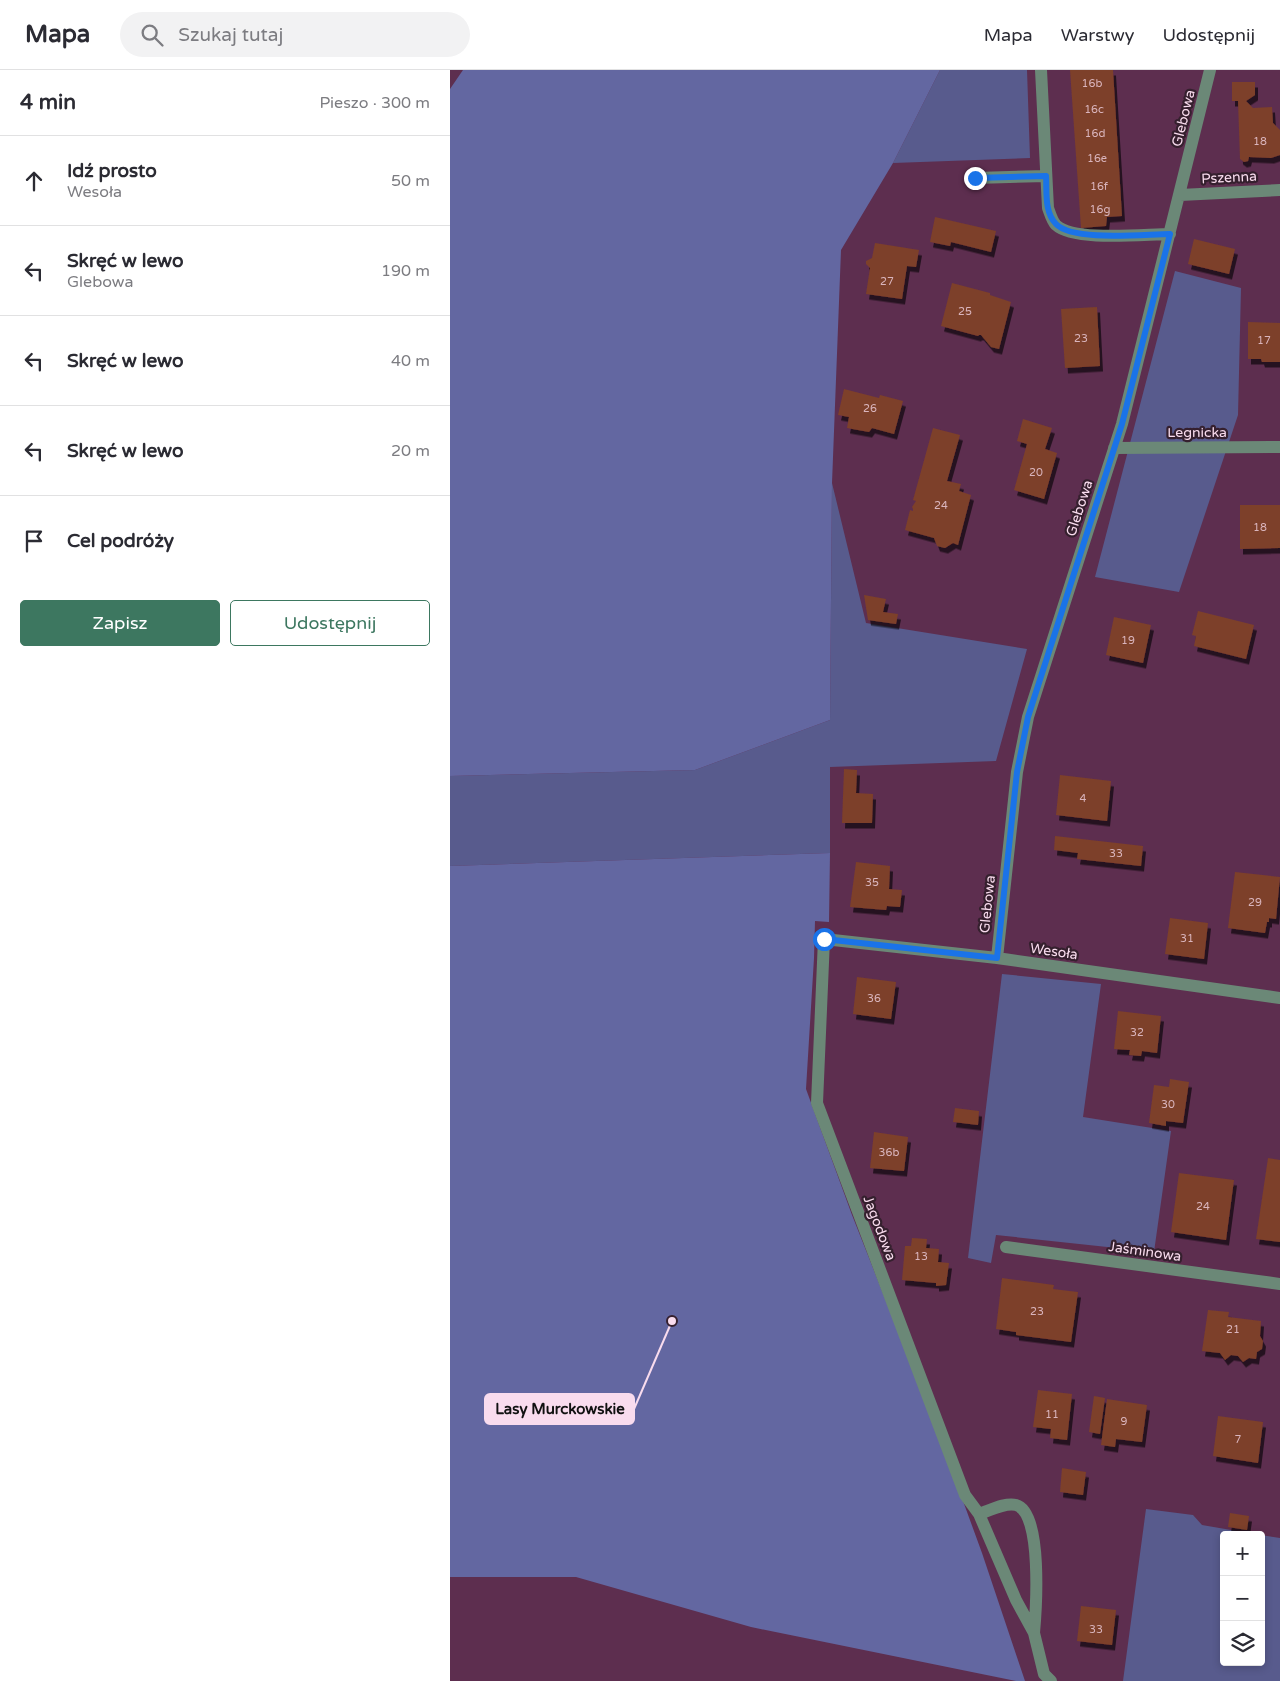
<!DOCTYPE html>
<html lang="pl">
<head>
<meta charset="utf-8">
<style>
  :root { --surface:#fff; --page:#f2f2f3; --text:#2b2b33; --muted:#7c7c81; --line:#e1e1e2; --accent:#3d7760 }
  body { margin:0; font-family:"Varela Round",sans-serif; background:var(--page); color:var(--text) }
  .controls { position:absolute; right:15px; bottom:15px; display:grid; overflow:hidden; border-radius:5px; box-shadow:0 2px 8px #0003 }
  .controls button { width:45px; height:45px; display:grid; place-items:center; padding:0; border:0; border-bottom:1px solid var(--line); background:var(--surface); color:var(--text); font:25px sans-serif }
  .stop { position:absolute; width:15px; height:15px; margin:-11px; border:4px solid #1a73e8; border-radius:50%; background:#fff }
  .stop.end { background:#1a73e8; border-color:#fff; box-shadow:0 1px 5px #0008 }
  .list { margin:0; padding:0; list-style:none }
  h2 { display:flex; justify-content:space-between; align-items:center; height:65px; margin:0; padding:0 20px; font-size:21px }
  h2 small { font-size:16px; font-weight:400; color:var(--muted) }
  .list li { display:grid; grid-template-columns:32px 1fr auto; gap:15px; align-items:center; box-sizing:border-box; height:90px; padding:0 20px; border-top:1px solid var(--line) }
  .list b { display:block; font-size:19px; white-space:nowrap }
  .list p { margin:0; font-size:16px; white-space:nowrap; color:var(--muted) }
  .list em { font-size:16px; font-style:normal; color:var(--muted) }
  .actions { display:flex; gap:10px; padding:15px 20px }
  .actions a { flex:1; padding:11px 0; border:1px solid var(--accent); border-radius:5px; text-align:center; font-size:18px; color:var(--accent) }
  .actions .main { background:var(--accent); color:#fff }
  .icon { flex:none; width:28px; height:28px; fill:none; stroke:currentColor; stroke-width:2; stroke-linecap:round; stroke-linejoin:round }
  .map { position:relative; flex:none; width:830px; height:1611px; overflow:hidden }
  header { display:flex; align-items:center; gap:30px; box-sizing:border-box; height:70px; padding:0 25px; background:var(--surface); border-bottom:1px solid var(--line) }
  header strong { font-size:24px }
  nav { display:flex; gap:28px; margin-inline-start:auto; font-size:18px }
  .search { width:350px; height:45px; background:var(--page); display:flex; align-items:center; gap:12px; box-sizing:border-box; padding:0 18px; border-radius:28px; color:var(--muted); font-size:19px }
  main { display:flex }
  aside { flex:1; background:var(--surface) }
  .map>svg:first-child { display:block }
</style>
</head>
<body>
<header>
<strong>Mapa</strong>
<div class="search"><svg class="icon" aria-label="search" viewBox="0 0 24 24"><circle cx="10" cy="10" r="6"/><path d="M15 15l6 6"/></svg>Szukaj tutaj</div>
<nav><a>Mapa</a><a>Warstwy</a><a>Udostępnij</a></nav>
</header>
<main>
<aside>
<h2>4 min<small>Pieszo · 300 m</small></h2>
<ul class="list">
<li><svg class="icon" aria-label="ahead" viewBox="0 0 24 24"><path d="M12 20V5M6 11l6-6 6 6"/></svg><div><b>Idź prosto</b><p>Wesoła</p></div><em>50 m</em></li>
<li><svg class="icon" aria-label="left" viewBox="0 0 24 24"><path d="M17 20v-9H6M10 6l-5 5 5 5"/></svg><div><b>Skręć w lewo</b><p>Glebowa</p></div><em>190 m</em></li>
<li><svg class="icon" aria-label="left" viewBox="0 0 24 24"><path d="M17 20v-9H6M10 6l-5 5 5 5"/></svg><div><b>Skręć w lewo</b></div><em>40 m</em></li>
<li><svg class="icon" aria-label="left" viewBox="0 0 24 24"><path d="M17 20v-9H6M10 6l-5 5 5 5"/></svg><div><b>Skręć w lewo</b></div><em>20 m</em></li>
<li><svg class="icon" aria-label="arrive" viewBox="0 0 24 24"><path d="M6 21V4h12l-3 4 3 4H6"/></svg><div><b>Cel podróży</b></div></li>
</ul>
<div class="actions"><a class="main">Zapisz</a><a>Udostępnij</a></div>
</aside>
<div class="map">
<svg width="830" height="1611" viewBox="0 0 830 1611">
  <defs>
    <filter id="shadow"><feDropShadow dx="3" dy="5.5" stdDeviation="0" flood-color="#0009"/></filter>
  </defs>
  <rect width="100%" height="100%" fill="#5d2e4f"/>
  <!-- green -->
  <path fill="#585b8d" d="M490,0H577L580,88L443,93Z
    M725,201L791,218L788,345L729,522L645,507Z
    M382,413L416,553L577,579L546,691L380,697V783L0,796V706L245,700L380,650Z
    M552,904L651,914L633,1047L721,1061L704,1182L546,1165L541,1193L518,1188Z
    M696,1439L743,1445L752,1455L810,1465H774V1592H811V1465L830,1468V1611H673Z"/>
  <!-- forest -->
  <path fill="#6367a1" d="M13,0H490L443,93L391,180L382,413L380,650L245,700L0,706V19Z
    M380,783L379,852L365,851L364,888L356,1019L402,1145L486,1357L532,1483L575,1611H566L301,1557L126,1507H0V796Z"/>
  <!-- building -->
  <path fill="#7d3f2a" filter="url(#shadow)" d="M620,0H663L672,146L657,147L656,156L631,158Z
    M782,12H805V25L796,31L803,38L822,37L823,53L830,60V85L821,88L799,87L798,91L794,92L790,89L788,31H782Z
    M485,147L546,161L541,182L501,172L500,176L480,172Z
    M744,169L785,179L779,204L738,194Z
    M425,173L469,180L466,197L457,196L452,229L416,224L420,198L416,194V191L422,188Z
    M502,213L540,223V225L561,232L549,279L541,277L531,265H529L528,266L491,256Z
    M647,237L650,296L615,298L611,239Z
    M798,252L830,253V292H812L811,289H798Z
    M394,319L429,328L430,325L453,331L444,364L422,358L419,362L397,358L399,347L388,345Z
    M573,349L602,358L595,379L607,383L594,429L564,420L577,374L567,371Z
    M483,358L510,365L497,411L511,414L509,421L521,425L508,475L503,473L495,478L487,476L484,468L455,460L460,440L463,441V439L462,437L466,431L463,430Z
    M790,435H830V478L790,479Z
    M414,525L436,529L433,542L448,544L446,554L418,550Z
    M748,541L804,555L796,589L744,576L746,566L742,565Z
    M664,547L701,555L693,593L656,585Z
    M394,699L407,700L406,723L423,724L422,753H392Z
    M610,705L661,711L657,751L606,745Z
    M605,766L693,776L691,796L627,789L628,783L604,780Z
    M406,792L440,796L439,819L452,820L450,837L437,836L436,840L400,837Z
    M785,802L830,807L826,849L819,848V852H817L815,863L778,858Z
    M720,848L758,853L754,889L715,884Z
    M407,907L446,912L441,949L403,944Z
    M668,941L711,946L707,983L692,981L691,986L679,985L680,980L664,979Z
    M720,1009L739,1012L733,1053L716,1051V1056L699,1053L704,1015L719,1017Z
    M505,1038L529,1041L528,1055L503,1052Z
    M424,1062L458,1067L454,1101L420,1098Z
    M818,1088L830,1090V1172L806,1169Z
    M729,1103L784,1110L776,1170L721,1162Z
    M462,1168L477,1169L476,1178L489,1179L488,1192L499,1193L496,1215L486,1216V1213L452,1210L455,1176H461Z
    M552,1208L604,1215L603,1219L628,1222L621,1272L566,1265V1262L546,1259Z
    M758,1240L779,1242L778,1247L811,1251L810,1266L813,1271L812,1279L807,1282L806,1289L799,1288L793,1292L788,1286L781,1285L775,1290L770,1283L752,1281Z
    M588,1320L622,1324L617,1370L600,1368L601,1359L583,1357Z
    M644,1326L655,1328L650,1364L639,1362Z
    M657,1329L697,1335L692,1372L666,1369L665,1377L651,1375Z
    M768,1346L813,1352L808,1393L763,1386Z
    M612,1398L636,1402L633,1425L610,1422Z
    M780,1443L799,1446L797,1460L778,1457Z
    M631,1536L666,1540L662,1575L627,1571Z"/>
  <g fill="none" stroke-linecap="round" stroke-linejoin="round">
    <!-- minor -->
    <path stroke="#6b8877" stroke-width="12" d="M591,0L598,138C600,143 602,151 606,155C624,172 695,164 720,164
      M525,108L596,106
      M730,125L830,120
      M664,378L830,377
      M547,888L567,702L578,647L672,354L760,0
      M556,1177L830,1214
      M529,1444C539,1441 555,1432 566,1435C593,1442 586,1541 584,1563
      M601,1611L594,1604L584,1563L566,1530L529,1444L515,1425L367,1033L374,869L547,888L830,928"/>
  </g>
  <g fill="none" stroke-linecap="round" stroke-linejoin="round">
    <!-- route -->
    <path stroke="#1a73e8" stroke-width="6" d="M374,869L547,888L567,702L578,647L672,354L720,164C695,164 623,172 606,154C594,142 597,121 596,106L525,108"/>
  </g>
  <g text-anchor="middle" stroke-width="4.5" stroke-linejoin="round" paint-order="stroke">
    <!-- number labels -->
    <g font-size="11" fill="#dab5bd">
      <text x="642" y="17">16b</text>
      <text x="644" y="43">16c</text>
      <text x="645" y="67">16d</text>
      <text x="810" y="75">18</text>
      <text x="647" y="92">16e</text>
      <text x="649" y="120">16f</text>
      <text x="650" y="143">16g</text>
      <text x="437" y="215">27</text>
      <text x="515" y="245">25</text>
      <text x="631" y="272">23</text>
      <text x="814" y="274">17</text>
      <text x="420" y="342">26</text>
      <text x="586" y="406">20</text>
      <text x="491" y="439">24</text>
      <text x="810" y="461">18</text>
      <text x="678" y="574">19</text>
      <text x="633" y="732">4</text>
      <text x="666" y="787">33</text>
      <text x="422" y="816">35</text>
      <text x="805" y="836">29</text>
      <text x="737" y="872">31</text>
      <text x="424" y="932">36</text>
      <text x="687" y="966">32</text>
      <text x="718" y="1038">30</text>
      <text x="439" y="1086">36b</text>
      <text x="753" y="1140">24</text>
      <text x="471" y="1190">13</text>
      <text x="587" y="1245">23</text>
      <text x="783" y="1263">21</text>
      <text x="602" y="1348">11</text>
      <text x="674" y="1355">9</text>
      <text x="788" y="1373">7</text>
      <text x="646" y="1563">33</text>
    </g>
    <!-- street labels -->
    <g font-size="14" fill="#f9dcee" stroke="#35202e">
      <text transform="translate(733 48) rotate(-76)" y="5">Glebowa</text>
      <text transform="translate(779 107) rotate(-3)" y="5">Pszenna</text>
      <text x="747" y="367">Legnicka</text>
      <text transform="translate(629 438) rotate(-72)" y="5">Glebowa</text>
      <text transform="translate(537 834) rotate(-84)" y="5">Glebowa</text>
      <text transform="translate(604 881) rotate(8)" y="5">Wesoła</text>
      <text transform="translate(430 1158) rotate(69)" y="5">Jagodowa</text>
      <text transform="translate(695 1181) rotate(8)" y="5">Jaśminowa</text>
    </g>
  </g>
  <!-- callouts -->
  <path fill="none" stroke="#f9dcee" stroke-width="2" d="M222 1251L184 1339"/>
  <circle fill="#f9dcee" stroke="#35202e" stroke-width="2" cx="222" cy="1251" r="5"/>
  <rect fill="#f9dcee" stroke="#f9dcee" stroke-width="2" x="35" y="1324" width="149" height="30" rx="5"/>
  <g font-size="15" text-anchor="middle" font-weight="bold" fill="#111">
    <text x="110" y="1344">Lasy Murckowskie</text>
  </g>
</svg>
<div class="controls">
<button>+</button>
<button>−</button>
<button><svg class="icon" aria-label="layers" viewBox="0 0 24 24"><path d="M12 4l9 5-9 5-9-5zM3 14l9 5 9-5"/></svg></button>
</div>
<div class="stop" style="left:374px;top:869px"></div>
<div class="stop end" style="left:525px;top:108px"></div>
</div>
</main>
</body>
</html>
